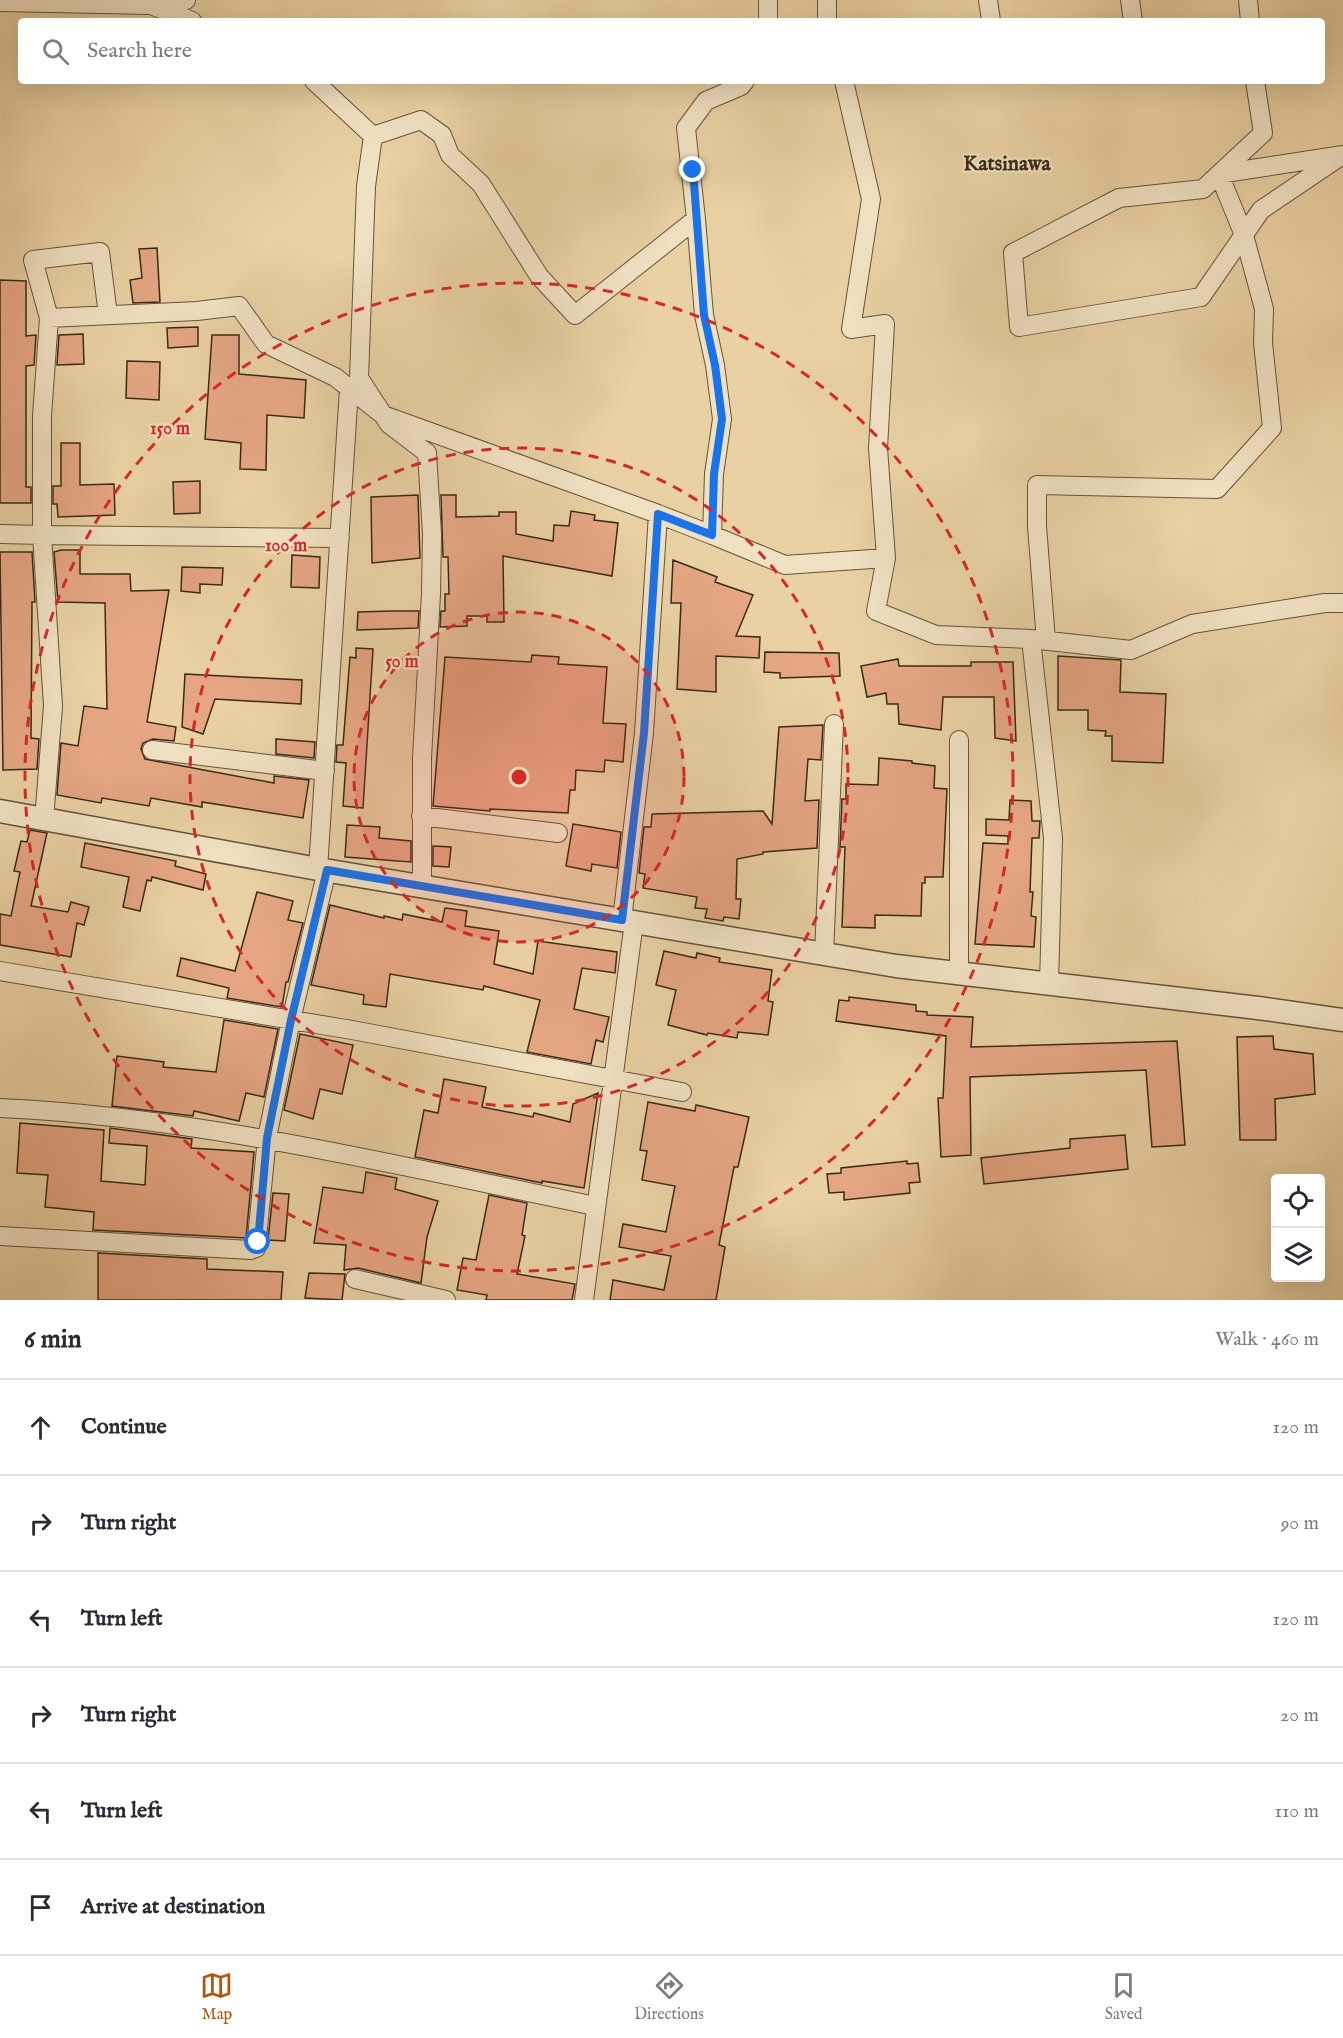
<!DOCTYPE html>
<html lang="en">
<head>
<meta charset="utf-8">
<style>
  :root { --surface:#fff; --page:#f2f2f3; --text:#2b2b33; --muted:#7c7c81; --line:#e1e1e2; --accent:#b45309 }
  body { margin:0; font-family:"IM FELL English",serif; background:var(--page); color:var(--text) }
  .controls { position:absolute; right:18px; bottom:18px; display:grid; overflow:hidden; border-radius:6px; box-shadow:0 6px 24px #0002 }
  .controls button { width:54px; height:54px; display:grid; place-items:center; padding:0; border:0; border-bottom:2px solid var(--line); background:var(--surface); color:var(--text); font:30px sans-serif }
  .stop { position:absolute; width:18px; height:18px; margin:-14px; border:4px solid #1a73e8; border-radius:50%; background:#fff }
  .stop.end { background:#1a73e8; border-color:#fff; box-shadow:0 2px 6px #0008 }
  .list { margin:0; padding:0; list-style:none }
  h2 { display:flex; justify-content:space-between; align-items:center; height:78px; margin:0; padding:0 24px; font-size:26px }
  h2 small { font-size:20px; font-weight:400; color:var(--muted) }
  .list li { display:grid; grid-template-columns:39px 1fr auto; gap:18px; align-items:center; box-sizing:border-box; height:96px; padding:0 24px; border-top:2px solid var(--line) }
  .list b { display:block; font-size:22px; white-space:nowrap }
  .list em { font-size:20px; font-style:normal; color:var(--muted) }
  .icon { flex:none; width:33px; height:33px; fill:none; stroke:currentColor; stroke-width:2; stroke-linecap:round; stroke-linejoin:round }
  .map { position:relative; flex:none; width:1343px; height:1300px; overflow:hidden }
  .search { position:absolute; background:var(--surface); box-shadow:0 6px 24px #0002; left:18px; right:18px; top:18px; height:66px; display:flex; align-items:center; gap:15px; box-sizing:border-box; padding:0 21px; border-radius:6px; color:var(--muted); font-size:22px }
  .sheet { height:654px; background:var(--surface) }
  nav { display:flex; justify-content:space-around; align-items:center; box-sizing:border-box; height:84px; border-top:2px solid var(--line); background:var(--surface); font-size:16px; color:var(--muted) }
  nav a { display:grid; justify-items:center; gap:3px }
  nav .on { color:var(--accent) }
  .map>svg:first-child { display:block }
</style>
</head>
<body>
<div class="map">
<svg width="1343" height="1300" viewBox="0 0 1343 1300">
  <rect width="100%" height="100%" fill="#e9d1a3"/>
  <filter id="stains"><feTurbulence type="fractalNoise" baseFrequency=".00333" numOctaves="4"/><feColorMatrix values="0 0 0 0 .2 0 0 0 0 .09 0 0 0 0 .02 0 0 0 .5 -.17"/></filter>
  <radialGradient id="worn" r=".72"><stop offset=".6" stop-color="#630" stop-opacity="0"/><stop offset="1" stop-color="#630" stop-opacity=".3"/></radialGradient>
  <!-- building -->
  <path fill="#e6a683" stroke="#382a1a" stroke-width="1.5" d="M157,248L160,302L133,303L130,280L142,278L139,249Z
    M0,280L26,281V336L36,335L34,365L26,366V487H31V503H0Z
    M198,327V346L168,348L167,328Z
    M83,334L84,364L57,365L59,335Z
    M212,335H239V374L306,380L304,418L267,415L266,470L240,469L241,443L205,439Z
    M127,361L160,362L159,400L126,398Z
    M61,443H80V485L114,484L115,515L58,517L57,504H53V486H61Z
    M200,481V513L174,514L173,482Z
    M418,495L420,558L372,563L371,497Z
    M441,495H456V517L499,516V512H516V534L553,541L554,525L569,526L571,511L595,515L594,520L618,523L612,576L503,556L504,622H487V616H467V626L440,627L441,611H445V594H449L448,557H443Z
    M61,550H80V574H130L131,591L169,590L147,722L176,727L174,741L153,739L143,743L141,749L145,759L274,783V776L309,780L303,818L202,802V807L151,798L149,806L102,798L101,803L57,795L61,743L78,746L84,706L107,709L105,603L58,602L54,552Z
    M0,552H32L35,602H32L31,738L39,739L37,769L3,770Z
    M292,555L320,557L319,588L291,587Z
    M673,560L717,577L715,582L753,595L736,636L760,637L759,658L716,656V692L677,689L681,603H671Z
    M182,567L223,568L222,585L200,584V593L181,591Z
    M392,611H419L418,628L357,630L358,612Z
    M356,648L373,649L363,808L343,806L346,763L336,762L337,745H343L350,657L356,658Z
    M765,652L839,653L840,676L780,678V673L764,672Z
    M532,655L559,657L558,664L607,667L603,723L626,724L623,762L605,760L604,772L576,770L575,790H570L568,813L490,809V811L433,806L445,657L531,662Z
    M1058,656L1121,660L1120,692L1166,694L1163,763L1112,761V736H1105L1106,731L1088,730V710H1058Z
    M898,659L899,666H971V662H1013L1016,741L995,738L994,697H943L941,730L899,724L898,704H887L886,693L867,697L861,666Z
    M185,674L302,680L301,704L215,699L203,734L182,727Z
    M823,725L821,760L808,759L805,801L819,800L817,848L763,852V854L737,859L736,899H741L739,919L724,917L723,921L705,918L707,909L695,908L697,897L643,888L645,874L639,873L644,827H651L652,814L763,811L772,824L779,727Z
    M276,739L315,742L314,758L276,754Z
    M879,758L912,761V763L935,766L934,788L947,789L943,877H925V883H922L921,916L875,915V928L842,927L845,847H840L842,799H846V784L878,785Z
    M1010,800L1031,801L1032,821H1040L1039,838H1032L1030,892H1033L1031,916L1036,917L1034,947L975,944L983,843L1008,844V836L986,835V819L1009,820Z
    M573,824L621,832L617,868L592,864L591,871L566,866Z
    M347,825L380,827L379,838L411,841V862L345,857Z
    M30,830L47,833L31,906L68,912L71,902L89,907L84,925L77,923L71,957L0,945V914L11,916L20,872L14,871L21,841L27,842Z
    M85,843L176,861L175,866L206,874L203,890L152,877L151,881L147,880L140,911L123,907L129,877L81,867Z
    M433,846L451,847L449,867L433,866Z
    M257,892L293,901L288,920L303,923L288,982H286L282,1007L227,998L229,988L177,976L181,958L235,971Z
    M330,905L384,918V916L402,920L403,914L442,922L445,908L467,911L465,926L499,931L494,964L533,974L538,941L617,952L615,973L582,968L574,1009L609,1017L603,1042L596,1040L591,1064L527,1052L540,1000L484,986L483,990L390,974L386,1007L363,1004L364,995L311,985Z
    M664,951L696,958L697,953L720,958L719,962L772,970L768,1001L773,1002L768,1035L738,1032L737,1038L708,1033L707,1035L668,1025L676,990L656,985Z
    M849,997L916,1005V1011L927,1012V1015L973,1017L971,1047L1177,1041L1185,1145L1152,1147L1146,1070L970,1077L971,1155L941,1157L938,1098H943L946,1036L836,1021L839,1000L849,1001Z
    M224,1020L278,1029L264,1097L246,1093L239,1121L194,1111L193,1116L112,1106L117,1056L164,1062L163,1067L216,1072Z
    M300,1034L353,1045L342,1094L320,1089L313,1119L284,1110Z
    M1273,1036L1274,1049L1313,1054L1315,1094L1275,1099L1276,1140H1240L1237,1037Z
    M444,1079L486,1087L482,1107L533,1117L534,1113L570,1122L573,1104L598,1093L584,1188L542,1181V1183L415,1157L424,1110L438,1113Z
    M648,1102L695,1111L696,1105L749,1117L738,1167H734L719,1245L725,1247L716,1300H610L613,1280L664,1290L671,1256L619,1247L623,1224L666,1232L675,1186L642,1180L647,1151L640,1150Z
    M20,1123L104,1130L101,1181L145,1185L147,1146L109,1143L110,1128L192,1139L191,1148L254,1152L246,1238L93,1230L94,1212L45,1207L48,1175L17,1173Z
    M1125,1135L1128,1169L984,1184L981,1158L1070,1148V1139Z
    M907,1161V1164L918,1163L920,1182L909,1183L910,1193L844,1200V1192L829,1193L827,1174L841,1173V1168Z
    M366,1172L397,1178L395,1189L438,1201L427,1237L421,1283L358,1268L344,1270L346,1245L314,1243L323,1187L363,1193Z
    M273,1193L289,1194L285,1241L268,1240Z
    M489,1195L527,1203L522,1235L525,1236L517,1274L575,1284L572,1300H486L487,1295L457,1290L463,1258L476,1260Z
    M98,1253L207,1259V1269L283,1272L281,1300H98Z
    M309,1273L345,1274L342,1300L305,1298Z"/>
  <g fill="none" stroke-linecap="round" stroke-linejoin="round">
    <defs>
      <path id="minor" d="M186,0L151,5L192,21
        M988,0L991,21
        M1130,0L1133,21
        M1248,0L1250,21
        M0,2L151,5L150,0
        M768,21V0
        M827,21V0
        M314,81L373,136
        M1255,81L1263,133L1203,189L1119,198L1013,253L1019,327L1201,297L1261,210L1338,158
        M373,136L421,120L442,135L450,155L481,184L539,276L575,315L696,219L704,315L715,365L722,419L714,474L712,535L785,565L886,558L878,448L885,324L851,329L871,199L844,81
        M373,136L366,186L359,378L389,424L427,453L432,534L431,594L422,758V887
        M696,219L686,128L706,101L741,86L745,81
        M108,315L100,252L33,260L49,318L197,311L239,306L266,344L335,377L383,415L658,514
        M0,534L42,535V416L49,318
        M886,558L876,611L936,635L1031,639L1131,650L1192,624L1325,603H1343
        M1031,639L1053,838L1049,984
        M1046,641L1037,526V485L1217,489L1272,428L1263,343L1264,309L1244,235L1219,174L1343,155
        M959,740V974
        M152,750L325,771
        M421,816L558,833
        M44,820L53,706L42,535L340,538
        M318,869L349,389
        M622,920L644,733L658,514L712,535
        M824,954L834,724
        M0,971L352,1030L682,1092
        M0,1108C200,1117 400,1166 595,1206
        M0,1236L251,1250L256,1248L267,1138L291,1020L327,870
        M355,1279L446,1300
        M584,1300L634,922"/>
      <path id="tertiary" d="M0,811L318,869L896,966L1258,1008L1343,1020"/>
    </defs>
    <!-- minor casing -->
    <use href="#minor" stroke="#64543c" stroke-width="20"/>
    <!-- tertiary casing -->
    <use href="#tertiary" stroke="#64543c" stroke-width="25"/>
    <!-- minor -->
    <use href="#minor" stroke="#f1e1c3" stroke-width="18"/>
    <!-- tertiary -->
    <use href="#tertiary" stroke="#f1e1c3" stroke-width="22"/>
  </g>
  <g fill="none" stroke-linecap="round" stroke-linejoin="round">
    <!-- route -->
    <path stroke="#1a73e8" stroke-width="8" d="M258,1242L267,1138L291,1020L327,870L622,920L644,733L658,514L712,535L714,474L722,419L715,365L704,315L693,170"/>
  </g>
  <!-- distance rings -->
  <circle cx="519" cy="777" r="165" fill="#d62828" fill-opacity=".12"/>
  <g fill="none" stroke="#d62828" stroke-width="3" stroke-dasharray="10 8">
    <circle cx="519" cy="777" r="165"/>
    <circle cx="519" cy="777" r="329"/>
    <circle cx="519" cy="777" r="494"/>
  </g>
  <g text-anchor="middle" stroke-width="4.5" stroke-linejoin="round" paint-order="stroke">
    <!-- quarter labels -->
    <g font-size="21" font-weight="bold" fill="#382a1a" stroke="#f1e1c3">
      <text x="1007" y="170">Katsinawa</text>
    </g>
  </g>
  <circle cx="519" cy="777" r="9" fill="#d62828" stroke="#f1e1c3" stroke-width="3"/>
  <g font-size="18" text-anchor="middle" font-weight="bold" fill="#d62828" stroke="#f1e1c3" stroke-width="4.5" stroke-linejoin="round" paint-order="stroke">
    <text x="170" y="434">150 m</text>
    <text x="286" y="551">100 m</text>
    <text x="402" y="667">50 m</text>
  </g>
  <rect width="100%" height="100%" filter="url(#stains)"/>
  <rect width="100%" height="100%" fill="url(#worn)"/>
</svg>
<div class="controls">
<button><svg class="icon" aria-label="locate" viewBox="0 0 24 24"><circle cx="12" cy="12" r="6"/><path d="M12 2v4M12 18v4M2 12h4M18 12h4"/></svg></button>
<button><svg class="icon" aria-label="layers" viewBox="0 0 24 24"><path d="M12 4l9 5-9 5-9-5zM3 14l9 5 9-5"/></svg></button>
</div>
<div class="stop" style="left:258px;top:1242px"></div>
<div class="stop end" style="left:693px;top:170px"></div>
<div class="search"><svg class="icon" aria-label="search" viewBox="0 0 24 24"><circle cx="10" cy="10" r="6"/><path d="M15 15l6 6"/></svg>Search here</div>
</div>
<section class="sheet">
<h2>6 min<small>Walk · 460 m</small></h2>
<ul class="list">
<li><svg class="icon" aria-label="ahead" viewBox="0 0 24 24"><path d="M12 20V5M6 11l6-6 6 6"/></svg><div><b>Continue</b></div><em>120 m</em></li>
<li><svg class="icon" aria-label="right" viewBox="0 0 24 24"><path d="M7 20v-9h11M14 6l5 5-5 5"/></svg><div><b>Turn right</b></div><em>90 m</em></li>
<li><svg class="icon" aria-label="left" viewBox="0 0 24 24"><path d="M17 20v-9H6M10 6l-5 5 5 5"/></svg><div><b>Turn left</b></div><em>120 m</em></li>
<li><svg class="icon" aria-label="right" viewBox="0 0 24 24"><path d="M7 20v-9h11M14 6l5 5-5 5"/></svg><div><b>Turn right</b></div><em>20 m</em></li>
<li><svg class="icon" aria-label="left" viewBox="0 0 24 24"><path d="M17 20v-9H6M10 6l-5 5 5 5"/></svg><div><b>Turn left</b></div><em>110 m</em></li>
<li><svg class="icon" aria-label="arrive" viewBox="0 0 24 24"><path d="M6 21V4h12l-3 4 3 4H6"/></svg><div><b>Arrive at destination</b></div></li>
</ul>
</section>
<nav>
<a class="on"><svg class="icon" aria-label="map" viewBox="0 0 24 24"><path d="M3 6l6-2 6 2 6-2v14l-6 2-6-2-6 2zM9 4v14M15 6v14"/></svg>Map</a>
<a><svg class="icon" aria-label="directions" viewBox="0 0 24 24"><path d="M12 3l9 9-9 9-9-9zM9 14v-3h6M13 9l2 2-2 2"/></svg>Directions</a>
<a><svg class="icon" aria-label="saved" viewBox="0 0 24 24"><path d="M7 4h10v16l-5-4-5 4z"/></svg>Saved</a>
</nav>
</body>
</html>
